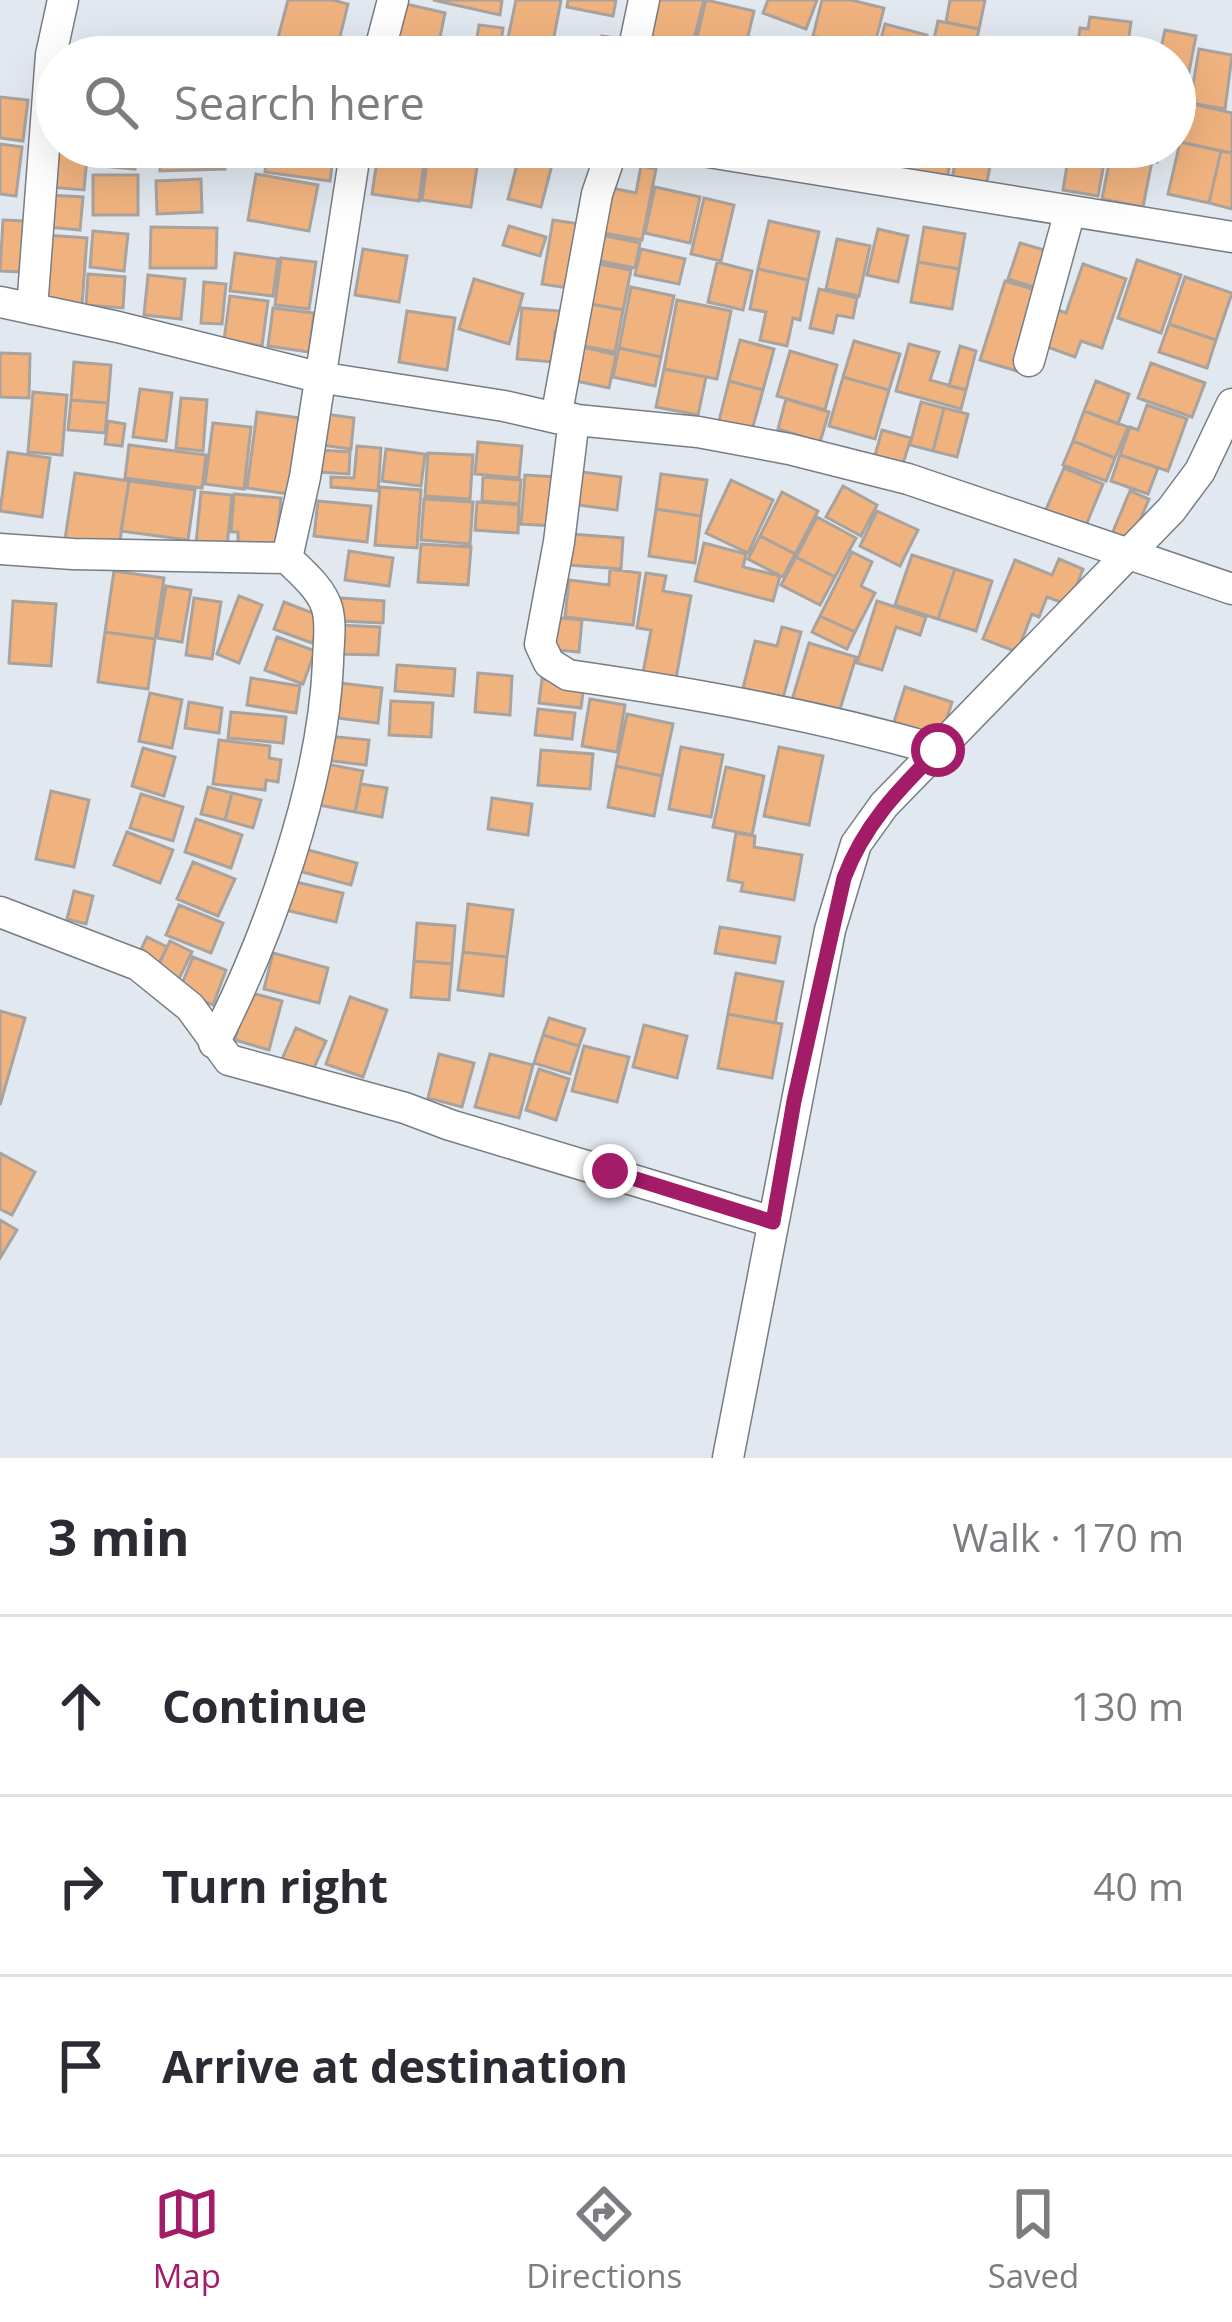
<!DOCTYPE html>
<html lang="en">
<head>
<meta charset="utf-8">
<style>
  :root { --surface:#fff; --page:#f7f7f7; --text:#2b2b33; --muted:#7c7c81; --line:#e1e1e2; --accent:#a31c68 }
  body { margin:0; font-family:"Open Sans",sans-serif; background:var(--page); color:var(--text) }
  .stop { position:absolute; width:36px; height:36px; margin:-27px; border:9px solid #a31c68; border-radius:50%; background:#fff }
  .stop.end { background:#a31c68; border-color:#fff; box-shadow:0 3px 12px #0008 }
  .list { margin:0; padding:0; list-style:none }
  h2 { display:flex; justify-content:space-between; align-items:center; height:156px; margin:0; padding:0 48px; font-size:51px }
  h2 small { font-size:39px; font-weight:400; color:var(--muted) }
  .list li { display:grid; grid-template-columns:78px 1fr auto; gap:36px; align-items:center; box-sizing:border-box; height:180px; padding:0 48px; border-top:3px solid var(--line) }
  .list b { display:block; font-size:45px; white-space:nowrap }
  .list em { font-size:39px; font-style:normal; color:var(--muted) }
  .icon { flex:none; width:66px; height:66px; fill:none; stroke:currentColor; stroke-width:2; stroke-linecap:round; stroke-linejoin:round }
  .map { position:relative; flex:none; width:1232px; height:1458px; overflow:hidden }
  .search { position:absolute; background:var(--surface); box-shadow:0 12px 48px #0002; left:36px; right:36px; top:36px; height:132px; display:flex; align-items:center; gap:30px; box-sizing:border-box; padding:0 42px; border-radius:66px; color:var(--muted); font-size:45px }
  .sheet { height:696px; background:var(--surface) }
  nav { display:flex; justify-content:space-around; align-items:center; box-sizing:border-box; height:168px; border-top:3px solid var(--line); background:var(--surface); font-size:33px; color:var(--muted) }
  nav a { display:grid; justify-items:center; gap:6px }
  nav .on { color:var(--accent) }
  .map>svg:first-child { display:block }
</style>
</head>
<body>
<div class="map">
<svg width="1232" height="1458" viewBox="0 0 1232 1458">
  <rect width="100%" height="100%" fill="#e1e8f0"/>
  <!-- building -->
  <path fill="#f0b37f" stroke="#aaa29c" stroke-width="3" d="M288,0H332L348,4L336,53L278,38Z
    M433,0H502L500,15Z
    M516,0H561L552,47L508,38Z
    M568,0H616L613,16L567,7Z
    M653,0H704L691,50L644,38Z
    M706,0L754,11L743,57L694,50Z
    M768,0H817L806,29L763,13Z
    M822,0H851L884,8L873,51L813,36Z
    M950,0H985L979,29L946,22Z
    M406,4L445,13L436,57H394Z
    M1090,17L1131,22L1126,57H1084L1085,52L1077,50L1080,28L1088,29Z
    M938,21L979,29L973,57H930Z
    M885,24L927,35L922,57H876Z
    M479,25L503,28L499,57H474Z
    M1165,30L1196,36L1186,87L1175,85V57H1159Z
    M602,36L630,40L628,57H587V53L599,56Z
    M813,36L853,46L850,57H807Z
    M644,42L688,52L687,57H640Z
    M1199,49L1232,55L1225,109L1190,103Z
    M0,97L28,100L23,141L0,138Z
    M1189,103L1232,113V153L1180,142Z
    M1180,142L1221,151L1209,203L1168,194Z
    M0,144L22,147L16,196L0,194Z
    M57,147H88L84,190L49,187Z
    M102,147H136L135,169L100,166Z
    M159,147H224L225,169L160,171Z
    M268,147L334,150L330,181L265,172Z
    M379,147L426,148L419,201L372,194Z
    M429,147H480L471,207L422,200Z
    M777,147H820L815,167L774,158Z
    M864,147H904L897,180L864,172L869,148Z
    M912,147H954L945,186L905,178Z
    M958,147H994L985,191L951,184Z
    M1070,147H1107L1098,196L1063,190Z
    M1112,147H1160L1157,162L1111,153Z
    M1221,151L1232,153V209L1209,203Z
    M520,153L553,161L541,207L508,199Z
    M1111,153L1152,161L1143,207L1102,199Z
    M641,166L656,169L642,240L593,231L602,186L636,193Z
    M256,174L318,185L309,231L248,220Z
    M93,175H138V215H93Z
    M201,179L202,212L157,214L156,181Z
    M655,187L700,197L690,243L645,233Z
    M49,195L83,197L80,230L47,227Z
    M704,198L734,205L721,261L691,254Z
    M3,220L26,221L22,272L0,271Z
    M553,220L586,225L575,289L542,284Z
    M769,221L819,232L808,280L758,269Z
    M509,226L546,237L540,256L503,245Z
    M151,227L217,228L216,268H150Z
    M924,227L965,234L959,269L918,262Z
    M878,229L908,236L898,282L867,275Z
    M93,231L128,234L124,271L90,267Z
    M596,234L640,243L635,268L591,259Z
    M45,235L87,238L82,305L40,302Z
    M837,239L870,246L859,296L826,289Z
    M1020,243L1055,253L1044,290L1008,279Z
    M363,249L407,256L399,302L355,295Z
    M641,249L685,259L679,284L635,275Z
    M235,253L278,259L273,296L230,291Z
    M281,258L316,262L309,309L275,305Z
    M1137,260L1181,275L1161,333L1118,318Z
    M589,262L631,270L623,310L581,302Z
    M717,262L752,271L743,310L708,302Z
    M918,262L959,269L952,309L911,302Z
    M1083,264L1126,279L1102,348L1081,341L1075,357L1037,343L1050,307L1066,313Z
    M758,269L808,280L800,320L793,318L787,346L760,340L766,312L750,309Z
    M88,274L125,277L123,308L86,305Z
    M148,275L185,279L181,319L144,315Z
    M1185,277L1232,293L1216,340L1169,324Z
    M474,279L523,294L509,344L459,329Z
    M1005,281L1045,293L1020,372L980,360Z
    M204,282L226,284L222,324L201,323Z
    M631,287L674,296L661,357L619,348Z
    M819,289L857,298L853,318L837,315L833,333L810,328Z
    M230,296L268,301L262,346L224,340Z
    M677,300L731,311L717,379L664,369Z
    M581,302L623,310L615,352L573,344Z
    M273,308L314,313L309,352L268,346Z
    M522,308L572,312L570,332L555,331L553,362L517,359Z
    M407,311L455,318L447,370L399,362Z
    M1169,324L1216,340L1207,368L1159,352Z
    M740,340L774,349L763,390L729,381Z
    M854,341L900,354L889,390L843,377Z
    M909,344L939,352L930,380L966,390L961,409L896,391Z
    M575,345L616,355L609,388L567,379Z
    M960,346L976,351L966,390L949,386Z
    M619,348L661,357L655,386L613,377Z
    M790,351L837,365L825,410L777,396Z
    M0,353L30,354L29,398L0,397Z
    M74,362L111,365L108,403L71,400Z
    M1151,363L1205,383L1192,417L1138,398Z
    M664,369L706,377L698,415L656,407Z
    M843,377L889,390L875,439L829,426Z
    M729,381L763,390L752,430L719,421Z
    M1096,381L1129,394L1118,424L1084,411Z
    M140,389L172,393L166,441L133,437Z
    M33,392L67,395L62,455L28,452Z
    M181,398L207,400L203,451L176,448Z
    M786,399L829,412L820,442L778,429Z
    M71,400L108,403L105,433L68,430Z
    M921,402L944,408L933,451L910,445Z
    M1147,405L1187,419L1168,471L1120,455L1130,427L1138,430Z
    M944,408L968,414L957,457L933,451Z
    M1084,411L1128,427L1115,458L1073,441Z
    M257,412L307,419L296,495L247,488Z
    M325,414L354,418L351,449L321,445Z
    M108,421L125,424L122,446L105,444Z
    M213,423L251,427L244,489L205,484Z
    M882,430L911,438L902,467L874,459Z
    M1073,441L1115,458L1106,481L1063,465Z
    M478,442L522,446L519,478L475,474Z
    M129,445L206,455L202,488L125,478Z
    M357,446L381,448L378,491L331,487V477L354,478Z
    M386,449L425,454L421,486L382,481Z
    M320,450L350,452L349,474L318,472Z
    M8,452L50,458L42,517L0,511Z
    M428,453L473,455L470,499L425,496Z
    M1120,455L1158,468L1148,494L1111,481Z
    M1064,468L1103,484L1084,530L1044,514Z
    M582,472L621,477L617,510L578,505Z
    M75,473L129,481L119,547L65,539Z
    M661,474L707,480L701,516L656,509Z
    M525,475L556,477L553,526L521,524Z
    M483,477L521,480L519,504L482,501Z
    M731,480L773,500L748,553L706,533Z
    M129,481L195,490L188,540L121,531Z
    M843,486L877,505L861,536L826,517Z
    M380,487L421,490L417,548L375,545Z
    M1130,491L1149,499L1128,548L1109,541Z
    M201,492L232,495L227,547L196,544Z
    M782,492L818,511L795,554L760,536Z
    M234,494L281,498L276,549L238,546V532H231Z
    M424,499L473,502L470,544L421,540Z
    M318,501L371,506L367,542L314,536Z
    M477,502L519,505L518,533L475,530Z
    M656,509L701,516L695,563L649,556Z
    M877,511L918,530L900,566L860,546Z
    M817,517L856,538L835,577L796,557Z
    M571,534L623,538L621,569L569,565Z
    M760,536L795,554L783,577L748,559Z
    M704,543L746,554L743,567L780,576L773,601L695,581Z
    M421,544L471,547L468,585L418,582Z
    M349,551L393,558L389,586L345,580Z
    M852,552L872,562L861,586L875,593L855,632L820,616Z
    M912,555L955,569L938,619L895,605Z
    M796,557L835,577L820,605L781,585Z
    M1059,559L1083,569L1069,605L1047,597L1039,617L1032,614L1017,652L983,639L1015,560L1052,575Z
    M610,569L640,573L633,625L565,617L569,580L609,585Z
    M955,569L992,581L976,631L938,619Z
    M114,571L164,578L155,639L105,632Z
    M646,573L666,576L663,591L691,596L675,684L642,678L651,630L637,628Z
    M166,586L191,590L182,642L157,638Z
    M239,596L262,605L239,663L217,654Z
    M194,598L221,602L212,659L186,655Z
    M341,598L384,601L383,623L340,621Z
    M13,601L56,604L51,666L9,663Z
    M877,601L926,617L920,635L896,627L882,670L857,663Z
    M284,602L323,617L312,643L274,629Z
    M820,616L855,632L847,649L812,632Z
    M550,617L582,620L579,652L547,649Z
    M338,625L380,627L378,655L337,654Z
    M782,627L801,632L783,698L743,688L755,641L777,646Z
    M105,632L155,639L148,689L98,682Z
    M277,637L315,651L303,684L265,670Z
    M809,643L856,657L836,722L792,700Z
    M397,665L455,669L453,696L395,691Z
    M478,673L512,676L510,715L475,712Z
    M251,678L300,686L296,713L247,705Z
    M542,679L584,684L581,708L539,703Z
    M340,683L382,688L378,723L337,718Z
    M905,687L952,702L940,740L893,725Z
    M150,693L182,700L172,748L139,741Z
    M590,699L625,705L617,752L582,746Z
    M391,701L433,703L431,737L389,735Z
    M189,702L222,708L219,733L185,728Z
    M538,709L575,713L572,739L535,735Z
    M231,712L286,717L283,743L228,738Z
    M627,714L673,724L662,776L616,766Z
    M327,736L369,740L366,765L324,760Z
    M219,740L270,746L269,758L281,760L278,782L266,780L265,790L213,784Z
    M681,747L723,755L711,817L669,809Z
    M779,747L823,756L809,825L764,816Z
    M143,748L175,757L164,796L132,786Z
    M541,750L593,754L590,789L538,785Z
    M321,763L363,771L355,812L314,804Z
    M616,766L662,776L654,816L608,807Z
    M726,767L764,776L752,835L713,827Z
    M361,784L387,788L382,817L355,812Z
    M208,787L232,793L225,820L201,814Z
    M51,791L89,800L74,867L36,859Z
    M232,793L261,800L253,828L225,820Z
    M141,794L183,807L173,841L130,828Z
    M492,798L532,804L528,835L488,829Z
    M196,819L242,835L231,868L185,852Z
    M127,832L173,850L160,883L114,865Z
    M736,833L755,836L754,847L802,855L794,900L741,891L743,883L728,880Z
    M297,847L357,863L351,885L291,869Z
    M193,862L235,879L218,916L177,899Z
    M292,881L343,893L336,922L285,910Z
    M74,891L93,896L86,924L67,919Z
    M468,904L513,910L507,957L463,952Z
    M179,905L223,923L211,953L166,935Z
    M417,923L455,926L452,964L414,961Z
    M720,927L780,937L775,963L715,953Z
    M147,937L167,947L158,965L138,956Z
    M170,941L192,952L176,985L154,975Z
    M463,952L507,957L503,996L458,990Z
    M273,953L328,968L319,1003L264,989Z
    M193,957L226,970L213,1005L179,991Z
    M414,961L452,964L449,1000L411,997Z
    M736,973L783,982L775,1023L728,1014Z
    M248,992L282,1001L269,1050L235,1040Z
    M350,997L387,1010L363,1077L326,1064Z
    M0,1011L25,1018L0,1105Z
    M728,1014L782,1024L772,1078L718,1068Z
    M549,1018L585,1029L579,1046L543,1035Z
    M644,1025L687,1036L677,1078L633,1067Z
    M296,1028L326,1041L312,1072L282,1059Z
    M543,1035L579,1046L570,1074L534,1063Z
    M584,1046L629,1057L617,1102L572,1091Z
    M439,1054L474,1063L462,1107L428,1098Z
    M490,1054L533,1065L519,1118L475,1107Z
    M539,1069L569,1079L556,1120L526,1110Z
    M0,1153L35,1172L12,1215L0,1209Z
    M0,1220L17,1230L0,1258Z"/>
  <g fill="none" stroke-linecap="round" stroke-linejoin="round">
    <defs>
      <path id="street" d="M378,57L393,0
        M632,57L644,0
        M678,147L1232,237
        M0,302L118,327L318,377L504,406L556,418L698,432L789,449L908,479L1232,589
        M32,309L51,55L63,0
        M1029,361L1070,211
        M556,418L597,194L613,147
        M574,419L559,542L540,644L549,663L568,675C693,693 816,715 938,750
        M0,549L73,554L287,558L305,477L356,147
        M0,912L138,965L190,1007L229,1060L405,1108L450,1125L773,1222
        M214,1043C269,936 323,784 328,663C328,645 332,625 327,608C321,588 301,572 287,558
        M728,1458L830,930L856,844L884,805L1171,510L1200,471L1232,404"/>
    </defs>
    <!-- street casing -->
    <use href="#street" stroke="#777d84" stroke-width="33"/>
    <!-- street -->
    <use href="#street" stroke="#fff" stroke-width="30"/>
  </g>
  <g fill="none" stroke-linecap="round" stroke-linejoin="round">
    <!-- route -->
    <path stroke="#a31c68" stroke-width="15" d="M610,1171L773,1222L794,1101L844,878C864,825 898,790 938,750"/>
  </g>
</svg>
<div class="stop" style="left:938px;top:750px"></div>
<div class="stop end" style="left:610px;top:1171px"></div>
<div class="search"><svg class="icon" aria-label="search" viewBox="0 0 24 24"><circle cx="10" cy="10" r="6"/><path d="M15 15l6 6"/></svg>Search here</div>
</div>
<section class="sheet">
<h2>3 min<small>Walk · 170 m</small></h2>
<ul class="list">
<li><svg class="icon" aria-label="ahead" viewBox="0 0 24 24"><path d="M12 20V5M6 11l6-6 6 6"/></svg><div><b>Continue</b></div><em>130 m</em></li>
<li><svg class="icon" aria-label="right" viewBox="0 0 24 24"><path d="M7 20v-9h11M14 6l5 5-5 5"/></svg><div><b>Turn right</b></div><em>40 m</em></li>
<li><svg class="icon" aria-label="arrive" viewBox="0 0 24 24"><path d="M6 21V4h12l-3 4 3 4H6"/></svg><div><b>Arrive at destination</b></div></li>
</ul>
</section>
<nav>
<a class="on"><svg class="icon" aria-label="map" viewBox="0 0 24 24"><path d="M3 6l6-2 6 2 6-2v14l-6 2-6-2-6 2zM9 4v14M15 6v14"/></svg>Map</a>
<a><svg class="icon" aria-label="directions" viewBox="0 0 24 24"><path d="M12 3l9 9-9 9-9-9zM9 14v-3h6M13 9l2 2-2 2"/></svg>Directions</a>
<a><svg class="icon" aria-label="saved" viewBox="0 0 24 24"><path d="M7 4h10v16l-5-4-5 4z"/></svg>Saved</a>
</nav>
</body>
</html>
